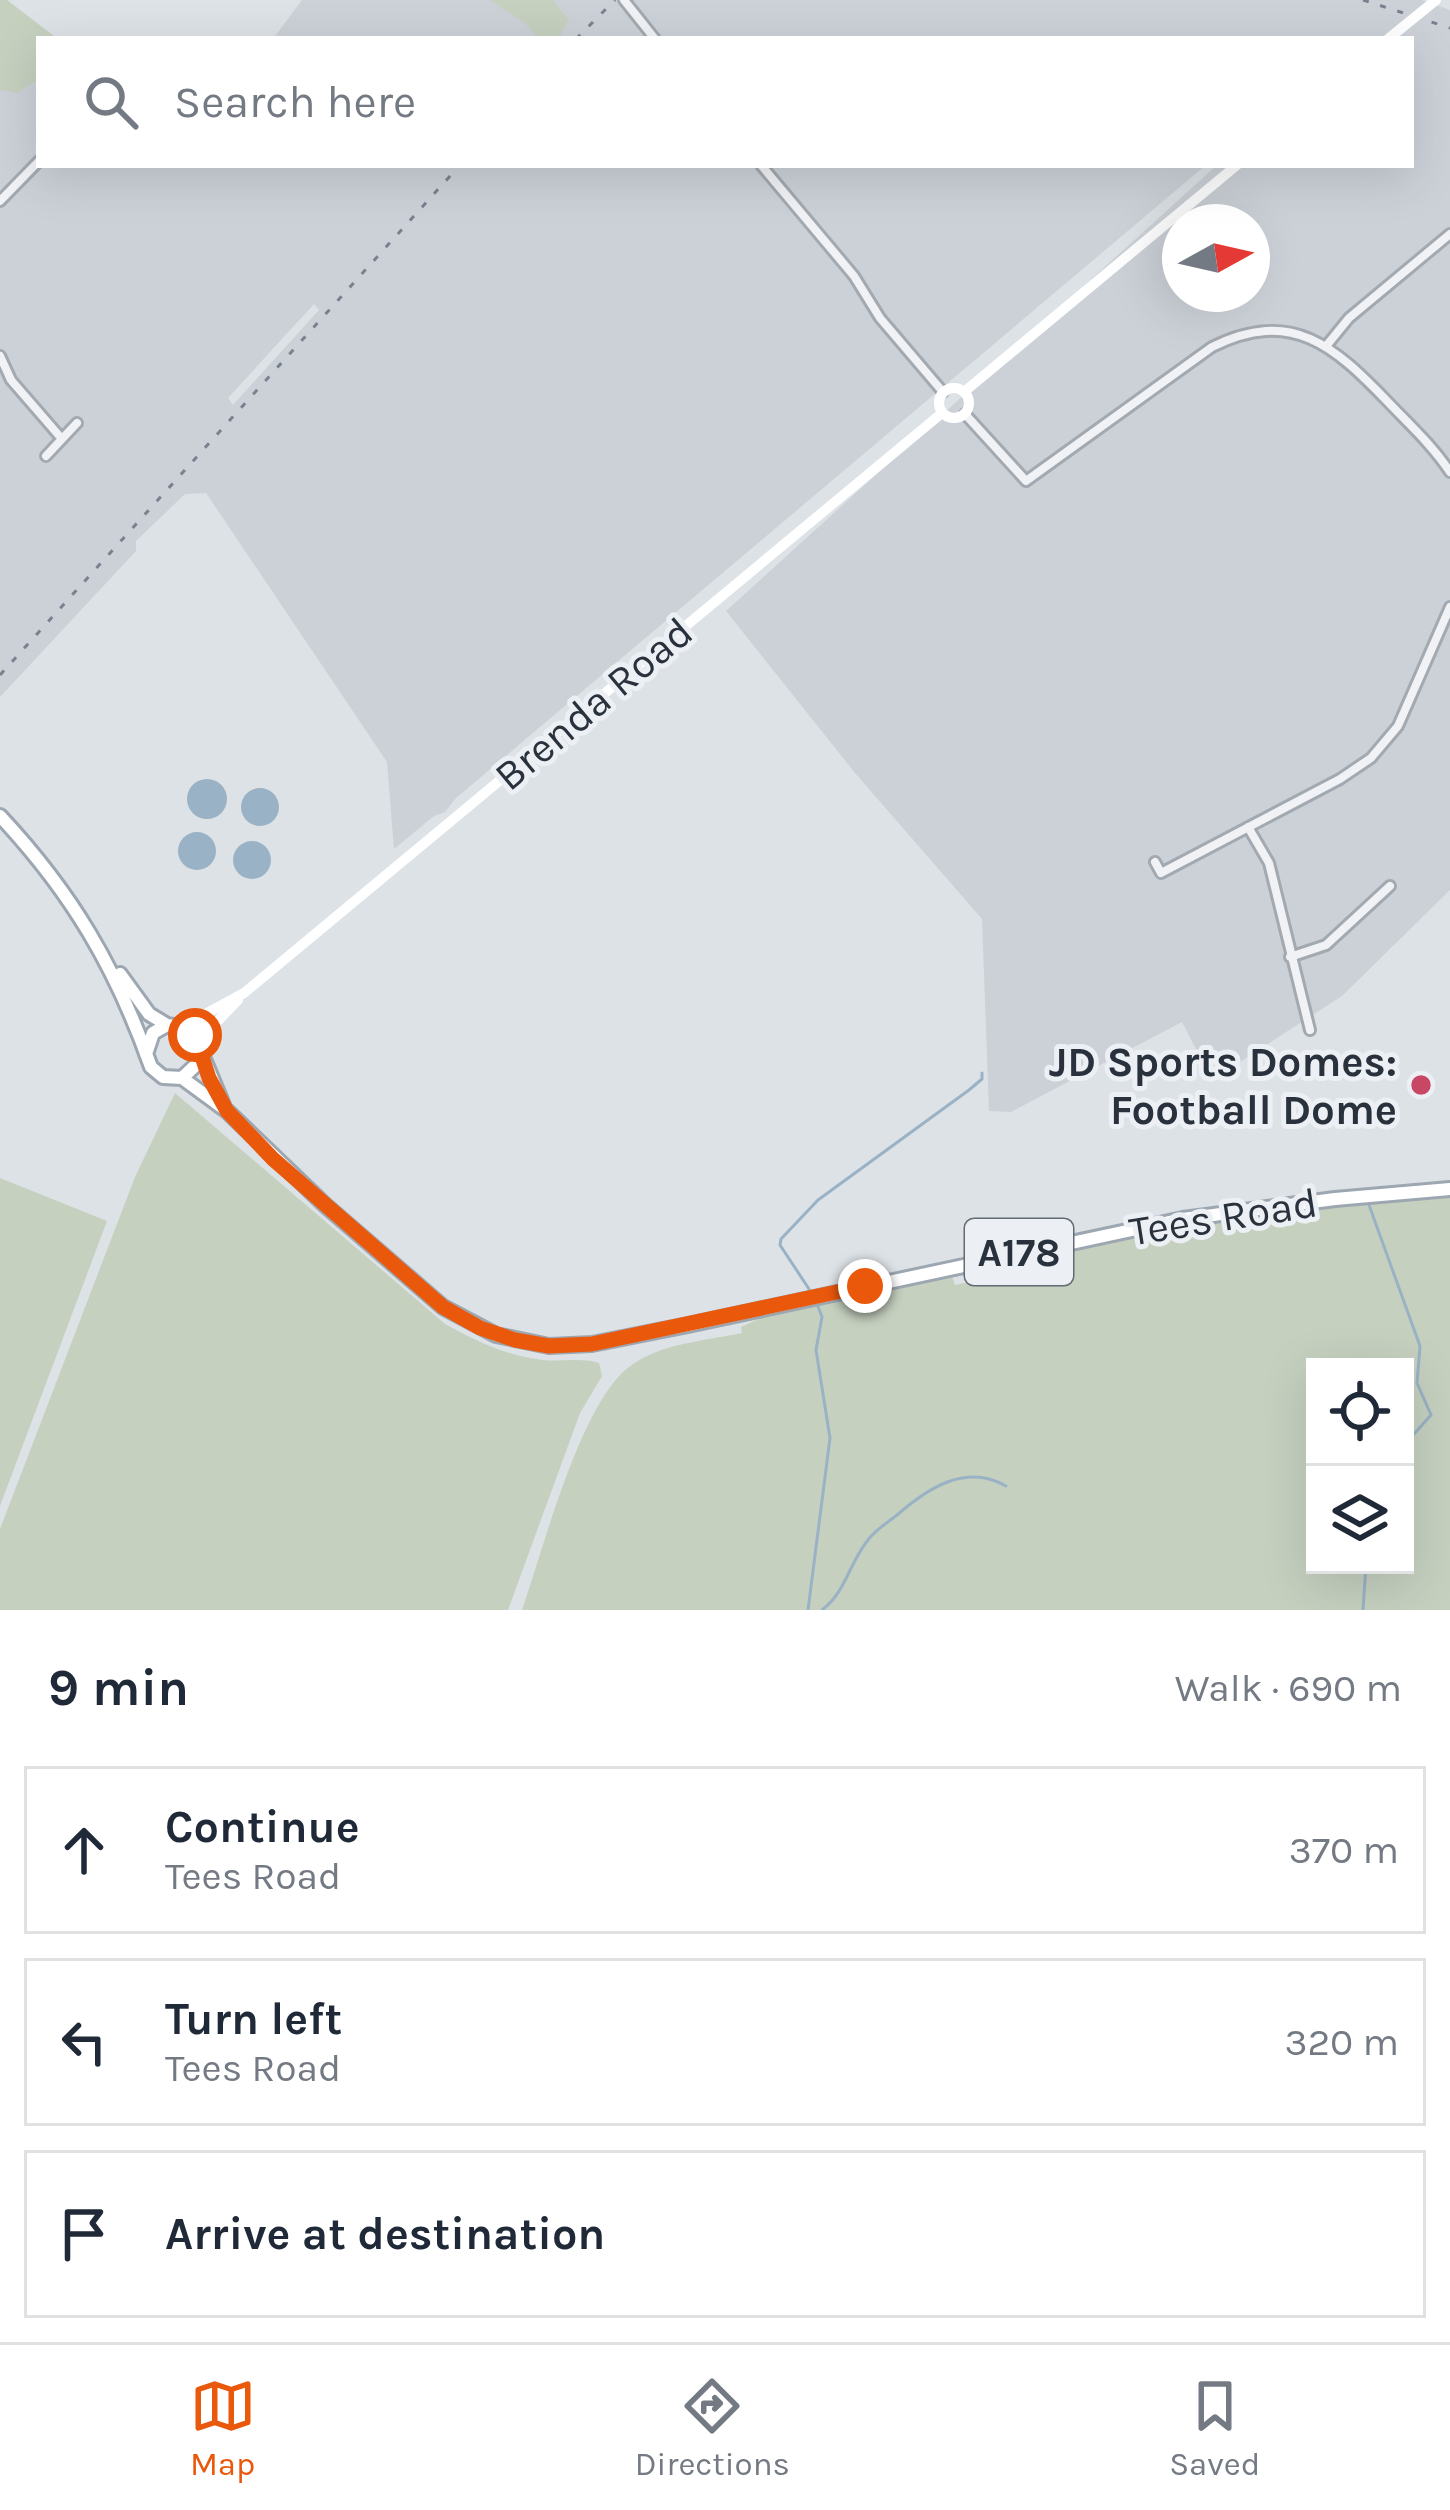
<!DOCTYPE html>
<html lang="en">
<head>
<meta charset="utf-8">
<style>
  :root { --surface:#fff; --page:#f2f2f3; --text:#1f2937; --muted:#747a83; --line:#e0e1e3; --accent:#ea580c }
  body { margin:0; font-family:Karla,sans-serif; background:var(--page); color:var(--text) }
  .controls { position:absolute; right:36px; bottom:36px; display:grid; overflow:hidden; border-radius:0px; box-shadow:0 12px 48px #0002 }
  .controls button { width:108px; height:108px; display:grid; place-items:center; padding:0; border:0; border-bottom:3px solid var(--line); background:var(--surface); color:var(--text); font:60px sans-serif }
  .compass { position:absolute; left:1162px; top:204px; width:108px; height:108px; border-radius:50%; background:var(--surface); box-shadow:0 12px 48px #0002; rotate:82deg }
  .stop { position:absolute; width:36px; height:36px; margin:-27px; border:9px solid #ea580c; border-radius:50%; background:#fff }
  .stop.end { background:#ea580c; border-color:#fff; box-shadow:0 3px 12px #0008 }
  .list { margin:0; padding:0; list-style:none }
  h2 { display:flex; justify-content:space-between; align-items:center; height:156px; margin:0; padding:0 48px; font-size:51px }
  h2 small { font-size:39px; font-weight:400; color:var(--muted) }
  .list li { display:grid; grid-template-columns:78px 1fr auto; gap:36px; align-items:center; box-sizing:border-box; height:168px; margin:0 24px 24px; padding:0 24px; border:3px solid var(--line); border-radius:0px }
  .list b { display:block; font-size:45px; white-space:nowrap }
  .list p { margin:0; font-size:39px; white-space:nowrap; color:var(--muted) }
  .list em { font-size:39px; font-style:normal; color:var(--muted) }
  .icon { flex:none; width:66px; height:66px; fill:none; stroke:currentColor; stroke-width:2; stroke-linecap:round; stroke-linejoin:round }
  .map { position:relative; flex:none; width:1450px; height:1610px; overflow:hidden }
  .search { position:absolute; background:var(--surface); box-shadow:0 12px 48px #0002; left:36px; right:36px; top:36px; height:132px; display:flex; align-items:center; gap:30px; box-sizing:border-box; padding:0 42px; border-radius:0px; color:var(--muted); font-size:45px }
  .sheet { height:732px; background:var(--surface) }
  nav { display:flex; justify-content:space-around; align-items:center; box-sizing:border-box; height:168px; border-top:3px solid var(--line); background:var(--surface); font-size:33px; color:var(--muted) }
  nav a { display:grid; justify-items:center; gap:6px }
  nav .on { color:var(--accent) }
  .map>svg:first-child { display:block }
</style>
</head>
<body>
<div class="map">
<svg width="1450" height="1610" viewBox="0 0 1450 1610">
  <rect width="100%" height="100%" fill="#dde2e6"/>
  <!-- built -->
  <path fill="#ccd1d8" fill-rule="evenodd" d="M302,0H1422L1450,10V890L1342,996L1212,1080L1182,1022L1011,1112L989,1111L982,919L855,773L726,611L1217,165H1411V39H273ZM1180,222H1252V294H1180Z
    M39,79V165H1206L456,798L445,812L434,816L394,849L387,762L206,493L185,494L136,541V551L0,697V84ZM314,304L319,310L233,405L228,398Z"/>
  <!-- green -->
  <path fill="#c5d0bf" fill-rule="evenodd" d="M0,0H7L58,39H39V79L17,93L0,90Z
    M490,0H553L569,20L558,39H539L525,23Z
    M175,1093L445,1324C476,1341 507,1356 543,1360C562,1362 580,1357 599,1363L602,1376L580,1413L508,1610H0V1529L135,1177Z
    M0,1178L107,1221L0,1506Z
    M1450,1194V1610H522C543,1550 580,1404 629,1367C660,1343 705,1341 742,1333L741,1327L775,1312L950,1271L955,1285L990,1278L988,1266L993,1263L1215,1219ZM1315,1367H1405V1565H1315Z"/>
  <!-- water -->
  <path fill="#9ab2c5" d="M187 799a20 20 0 1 1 40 0a20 20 0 1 1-40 0Z
    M241 807a19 19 0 1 1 38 0a19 19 0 1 1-38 0Z
    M178 851a19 19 0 1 1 38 0a19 19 0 1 1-38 0Z
    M233 860a19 19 0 1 1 38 0a19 19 0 1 1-38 0Z"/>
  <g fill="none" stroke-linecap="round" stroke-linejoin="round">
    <!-- stream -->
    <path stroke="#9ab2c5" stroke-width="3" d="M1369,1205L1420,1346L1417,1383L1431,1415L1405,1444
      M809,1289L780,1245L781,1239L818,1200L969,1090L982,1079V1073
      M808,1610L830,1438L816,1350L822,1317L817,1304
      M822,1610C846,1592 849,1563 868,1540C875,1530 887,1523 897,1515C928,1488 966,1463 1006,1486
      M1363,1610L1366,1565"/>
    <defs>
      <path id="street" d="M624,0L655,39
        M761,165L854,276L880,318L943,392
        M0,201L39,161
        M1327,345L1349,318L1450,234
        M0,356L11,380L62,439
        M965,414L1026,481L1212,347C1292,307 1335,347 1388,402C1410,425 1433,446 1450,472
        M46,456L77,423
        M1248,827L1269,863L1310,1030
        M1155,862L1161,873L1340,779L1371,758L1398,726L1450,607
        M1290,957L1326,945L1390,886"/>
      <path id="primary" d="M0,816C72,893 116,968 151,1067L163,1077L182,1078L198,1063L200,1047L186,1028L167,1025L153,1033L146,1054
        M120,974L149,1014L167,1025
        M201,1052L223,1105
        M182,1078L227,1111L325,1205L443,1307L496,1335L549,1346L592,1344L688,1325L1183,1219L1335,1199L1450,1189"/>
    </defs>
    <!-- street casing -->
    <use href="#street" stroke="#a3a9b0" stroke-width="14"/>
    <!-- primary casing -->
    <use href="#primary" stroke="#9da7b1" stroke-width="18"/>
    <!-- street -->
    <use href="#street" stroke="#f0f2f5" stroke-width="8"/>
    <!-- secondary -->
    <path stroke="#fff" stroke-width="10" d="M939 403a15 15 0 1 1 30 0a15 15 0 1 1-30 0Z
      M964,392L1237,165
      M175,1025L200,1017L244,993L942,413
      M200,1047L209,1030L238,1000"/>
    <!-- primary -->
    <use href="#primary" stroke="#fff" stroke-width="12"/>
    <!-- rail -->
    <path stroke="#78828f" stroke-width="3" stroke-dasharray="6 12" stroke-linecap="butt" d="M1363,0L1450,28
      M576,39L615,0
      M0,675L460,165"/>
    <!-- secondary-bridge -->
    <path stroke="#fff" stroke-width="10" d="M1388,39L1436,0"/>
  </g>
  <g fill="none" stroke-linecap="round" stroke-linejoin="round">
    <!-- route -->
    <path stroke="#ea580c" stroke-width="15" d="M195,1035L209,1078L227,1111L273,1159L443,1307L480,1328L515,1340L549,1346L592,1344L865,1286"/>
  </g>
  <!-- markers -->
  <circle fill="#c74765" stroke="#ecf0f4" stroke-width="4.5" cx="1421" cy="1085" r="12"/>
  <g text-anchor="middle" stroke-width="10" stroke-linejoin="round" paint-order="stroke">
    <!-- shield labels -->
    <rect fill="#ecf0f4" stroke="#636a73" stroke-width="3" x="965" y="1219" width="108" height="66" rx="9"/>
    <g font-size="39" font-weight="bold" fill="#28313c">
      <text x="1019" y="1266">A178</text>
    </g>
    <!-- street labels -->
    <g font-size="42" fill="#28313c" stroke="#ecf0f4">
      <text transform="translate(593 703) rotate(-40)" y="15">Brenda Road</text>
      <text transform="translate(1223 1216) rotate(-9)" y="15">Tees Road</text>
    </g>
    <!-- poi labels -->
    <g font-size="42" font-weight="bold" fill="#28313c" stroke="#ecf0f4" text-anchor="end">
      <text x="1397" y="1076">JD Sports Domes:<tspan x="1397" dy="48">Football Dome</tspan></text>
    </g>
  </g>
</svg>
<div class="controls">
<button><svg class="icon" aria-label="locate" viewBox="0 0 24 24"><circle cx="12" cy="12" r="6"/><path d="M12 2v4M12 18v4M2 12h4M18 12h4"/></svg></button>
<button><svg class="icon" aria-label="layers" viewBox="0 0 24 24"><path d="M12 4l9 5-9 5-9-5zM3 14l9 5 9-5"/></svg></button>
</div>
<svg class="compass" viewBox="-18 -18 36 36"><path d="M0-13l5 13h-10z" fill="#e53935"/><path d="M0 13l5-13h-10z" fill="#747a83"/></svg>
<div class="stop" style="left:195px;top:1035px"></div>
<div class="stop end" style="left:865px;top:1286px"></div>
<div class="search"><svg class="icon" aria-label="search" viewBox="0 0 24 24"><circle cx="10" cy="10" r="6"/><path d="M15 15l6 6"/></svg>Search here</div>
</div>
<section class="sheet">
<h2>9 min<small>Walk · 690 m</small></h2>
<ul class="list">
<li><svg class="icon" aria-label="ahead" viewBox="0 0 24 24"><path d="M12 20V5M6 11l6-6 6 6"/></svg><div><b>Continue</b><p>Tees Road</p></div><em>370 m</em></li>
<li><svg class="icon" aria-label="left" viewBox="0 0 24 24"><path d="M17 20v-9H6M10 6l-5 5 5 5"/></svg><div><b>Turn left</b><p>Tees Road</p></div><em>320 m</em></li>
<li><svg class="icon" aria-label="arrive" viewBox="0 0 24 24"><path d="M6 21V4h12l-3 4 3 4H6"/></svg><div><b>Arrive at destination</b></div></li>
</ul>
</section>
<nav>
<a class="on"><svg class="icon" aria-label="map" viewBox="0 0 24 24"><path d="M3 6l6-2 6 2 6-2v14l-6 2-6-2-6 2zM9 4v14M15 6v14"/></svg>Map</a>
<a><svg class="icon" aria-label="directions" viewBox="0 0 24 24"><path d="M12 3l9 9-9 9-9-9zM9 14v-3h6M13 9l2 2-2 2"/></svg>Directions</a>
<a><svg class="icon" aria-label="saved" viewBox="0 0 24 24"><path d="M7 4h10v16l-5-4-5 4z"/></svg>Saved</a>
</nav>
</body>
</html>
